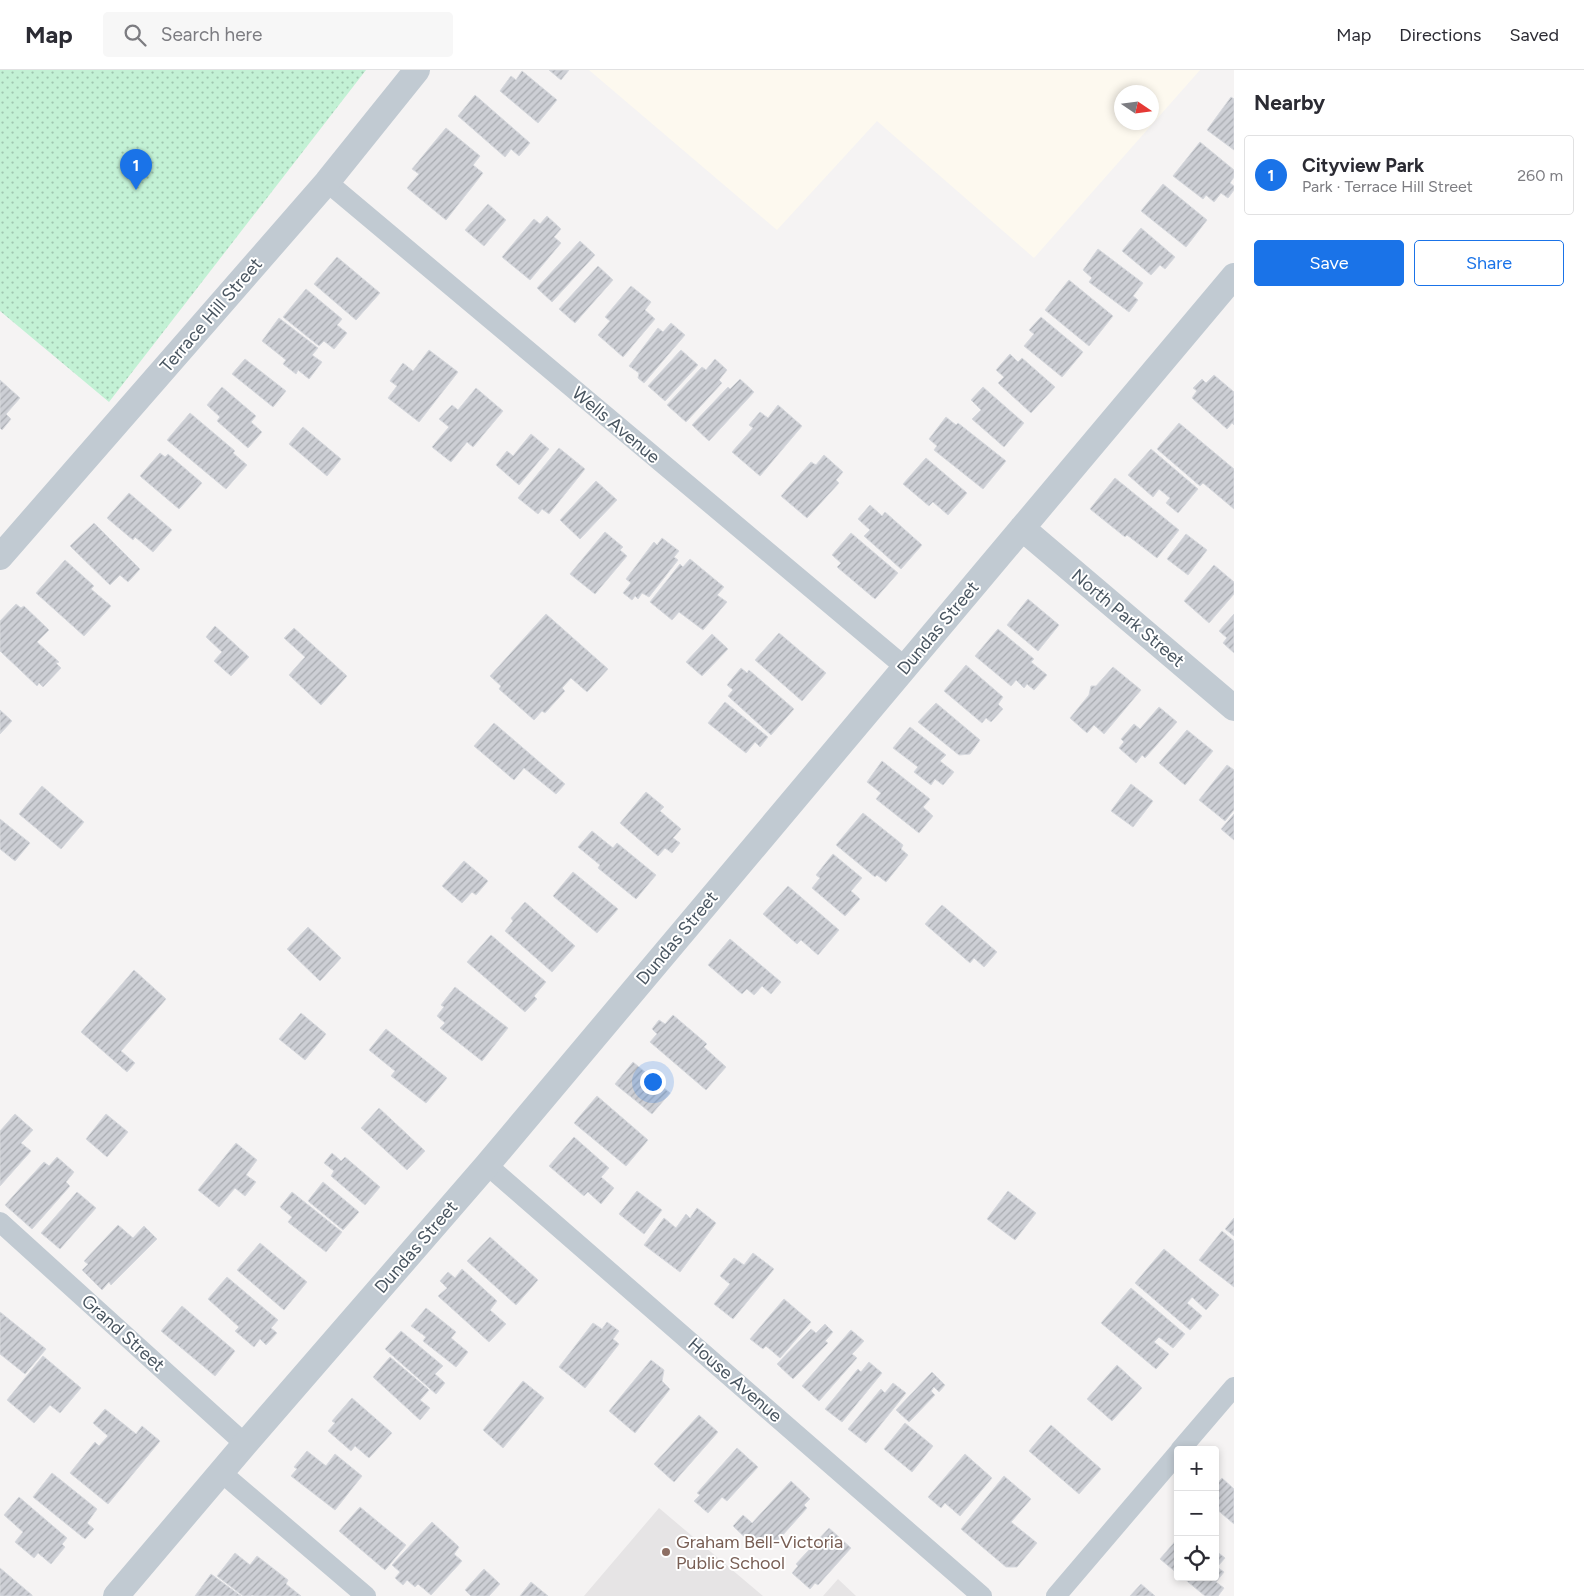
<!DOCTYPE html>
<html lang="en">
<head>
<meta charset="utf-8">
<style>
  :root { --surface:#fff; --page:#f7f7f7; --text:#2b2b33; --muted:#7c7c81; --line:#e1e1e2; --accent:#1a73e8 }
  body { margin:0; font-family:Figtree,sans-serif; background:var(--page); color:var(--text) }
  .controls { position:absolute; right:15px; bottom:15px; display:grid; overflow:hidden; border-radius:5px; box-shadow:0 2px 8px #0003 }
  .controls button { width:45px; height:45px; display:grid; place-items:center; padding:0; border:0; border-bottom:1px solid var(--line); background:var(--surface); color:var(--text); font:25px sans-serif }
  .compass { position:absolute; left:1114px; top:15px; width:45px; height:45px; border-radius:50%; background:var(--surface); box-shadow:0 2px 8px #0003; rotate:103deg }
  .you { position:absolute; left:652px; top:1011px; width:18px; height:18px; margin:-12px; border:4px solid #fff; border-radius:50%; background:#1a73e8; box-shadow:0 0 0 8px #1a73e833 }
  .badge { display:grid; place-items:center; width:32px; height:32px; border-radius:50%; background:var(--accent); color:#fff; font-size:16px; font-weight:700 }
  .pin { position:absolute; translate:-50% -41px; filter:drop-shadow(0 1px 2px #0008) }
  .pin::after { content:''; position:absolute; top:26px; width:18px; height:15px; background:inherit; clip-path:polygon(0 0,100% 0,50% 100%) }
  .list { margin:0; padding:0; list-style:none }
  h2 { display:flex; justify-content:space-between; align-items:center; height:65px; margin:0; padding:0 20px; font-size:21px }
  h2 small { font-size:16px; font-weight:400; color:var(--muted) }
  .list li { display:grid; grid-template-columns:32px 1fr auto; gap:15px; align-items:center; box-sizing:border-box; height:80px; margin:0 10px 10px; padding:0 10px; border:1px solid var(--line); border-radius:5px }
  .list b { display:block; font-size:19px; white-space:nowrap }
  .list p { margin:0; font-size:16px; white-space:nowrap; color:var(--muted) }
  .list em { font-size:16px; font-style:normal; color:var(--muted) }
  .actions { display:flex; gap:10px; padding:15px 20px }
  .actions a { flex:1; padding:11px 0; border:1px solid var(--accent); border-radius:5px; text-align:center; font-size:18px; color:var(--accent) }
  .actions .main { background:var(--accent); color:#fff }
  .icon { flex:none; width:28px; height:28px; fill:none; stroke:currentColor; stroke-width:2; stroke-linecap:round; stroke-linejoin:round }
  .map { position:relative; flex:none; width:1234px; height:1526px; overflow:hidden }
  header { display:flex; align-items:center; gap:30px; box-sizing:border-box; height:70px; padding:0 25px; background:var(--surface); border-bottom:1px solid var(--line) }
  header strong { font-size:24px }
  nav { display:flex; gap:28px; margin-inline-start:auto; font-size:18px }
  .search { width:350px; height:45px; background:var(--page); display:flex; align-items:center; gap:12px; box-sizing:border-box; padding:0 18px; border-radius:5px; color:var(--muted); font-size:19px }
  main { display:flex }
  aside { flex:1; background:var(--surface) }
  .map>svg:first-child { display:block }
</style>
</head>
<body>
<header>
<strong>Map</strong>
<div class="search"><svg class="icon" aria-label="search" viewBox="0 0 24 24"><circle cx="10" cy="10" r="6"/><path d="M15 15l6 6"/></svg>Search here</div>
<nav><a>Map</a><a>Directions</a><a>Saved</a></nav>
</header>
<main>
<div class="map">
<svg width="1234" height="1526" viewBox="0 0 1234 1526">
  <defs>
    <pattern id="park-dots" width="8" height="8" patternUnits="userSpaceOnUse" patternTransform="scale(1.25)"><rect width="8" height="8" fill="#c3f1d5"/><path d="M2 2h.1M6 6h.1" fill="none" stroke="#a0c6b0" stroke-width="1.8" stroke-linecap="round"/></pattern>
    <pattern id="building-hatch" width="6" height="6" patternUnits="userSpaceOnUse" patternTransform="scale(1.25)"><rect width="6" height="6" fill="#cdcfd5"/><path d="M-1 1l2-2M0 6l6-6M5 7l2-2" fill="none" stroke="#a8abb0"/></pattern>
  </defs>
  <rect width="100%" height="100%" fill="#f5f3f3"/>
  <!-- commercial -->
  <path fill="#fdf9ef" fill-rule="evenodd" d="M589,0H1200L1034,188L877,51L777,160ZM1122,22H1152V52H1122Z"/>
  <!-- education -->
  <path fill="#e6e4e5" d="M659,1438L763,1526H584Z
    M838,1509L856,1526H823Z"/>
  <!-- park -->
  <path fill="url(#park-dots)" d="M0,0H366L109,332L0,241Z"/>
  <!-- building -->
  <path fill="url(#building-hatch)" stroke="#d7d9de" d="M549,0H569L561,10Z
    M522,1L557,30L538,53L500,21L511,6L516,10Z
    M475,25L530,73L519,86L511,79L505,87L458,46Z
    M1231,27L1234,29V80L1207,60Z
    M446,58L480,86L473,95L483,103L446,150L407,118L419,104L412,99Z
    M1200,72L1234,100V107L1230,113L1234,116V120L1228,128L1221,123L1214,132L1206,125L1203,129L1173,106Z
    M1163,114L1207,150L1186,177L1141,141Z
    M488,134L506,150L484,176L465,160Z
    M547,146L561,159L554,167L561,173L530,210L502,187L534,149L540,154Z
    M1141,158L1175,187L1165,199L1160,195L1151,205L1122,181Z
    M580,171L595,185L552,232L537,218Z
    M1098,179L1143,213L1133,226L1138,230L1129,242L1089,212L1092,208L1083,200Z
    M337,187L380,223L356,250L314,214Z
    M598,196L613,210L575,253L559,239Z
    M1069,210L1113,246L1089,276L1045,240Z
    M631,216L651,232L645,240L655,249L623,287L598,265L610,251L605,247Z
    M306,219L342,249L337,255L347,263L334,279L324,271L319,276L283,247Z
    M1041,247L1083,282L1062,307L1024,276L1034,264L1029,260Z
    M279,248L318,278L312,285L322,292L309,309L298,300L296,304L283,294L286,290L262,271Z
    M671,253L685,265L644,313L638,308L639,303L629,296L658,258L663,262Z
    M429,280L458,302L419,352L388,328L397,316L390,311L403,293L413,301Z
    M681,280L698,295L665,331L648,316Z
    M1010,284L1018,292L1022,288L1055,317L1031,343L998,313L1004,307L996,300Z
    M245,289L286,321L273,337L232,304Z
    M715,289L727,300L719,310L722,313L686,352L667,335L702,297L706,300Z
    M1214,305L1234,322V355L1232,353L1227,359L1192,328L1197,321L1193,318L1202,309L1206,313Z
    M740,309L754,322L709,371L692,355L728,317L730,319Z
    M0,310L20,328L6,344L11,349L2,360L0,358Z
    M222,317L256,346L251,352L262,362L248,378L217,351L220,347L207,335Z
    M983,317L1024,353L1004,377L972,349L981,340L971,330Z
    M476,318L503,341L473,377L467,372L451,392L432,377L449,357L439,349L452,335L458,340Z
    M778,335L802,356L760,406L732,382L753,358L749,355L760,342L768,348Z
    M190,343L235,381L233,383L247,395L226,419L167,370Z
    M946,347L956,355L958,353L1006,391L983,419L934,380L937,376L929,369Z
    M1179,353L1234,399V439L1203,413L1200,416L1157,379Z
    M303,357L341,389L327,406L289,374Z
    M531,364L549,379L519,415L496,395L507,381L513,386Z
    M559,378L585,399L549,444L542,439L538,444L518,428Z
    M1151,379L1198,419L1178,443L1166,433L1170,428L1159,419L1153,427L1128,405Z
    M160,383L165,387L168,384L202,413L179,439L140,406Z
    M824,385L843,402L836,410L839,413L807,448L781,426L811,392L816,395Z
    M926,388L967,423L948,445L933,432L929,436L903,414Z
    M1115,408L1179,460L1157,488L1127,465L1125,467L1090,439Z
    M596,411L617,430L580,469L560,450Z
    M129,423L172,460L153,482L135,467L133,470L107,448Z
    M870,435L882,446L885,442L922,475L901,499L864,466L870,460L858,449Z
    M94,453L140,499L128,512L120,505L110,515L70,476Z
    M605,462L623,477L620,480L627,486L595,524L570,504Z
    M851,463L898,503L875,529L837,497L841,493L832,485Z
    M1186,464L1207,480L1188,505L1167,489Z
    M662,468L679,481L674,487L678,490L649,527L642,523L638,529L635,526L632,530L623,523L631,513L626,509L654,472L657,475Z
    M690,489L724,517L717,525L727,532L703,560L679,542L672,550L650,532L680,494L683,497Z
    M65,490L94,516L91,519L111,536L84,566L36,523Z
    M1214,495L1234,512V524L1209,553L1184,531Z
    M1028,529L1059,555L1038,581L1007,555Z
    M16,534L21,538L24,536L49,560L37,572L59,592L56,593L61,598L43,617L39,613L37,616L0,581V551Z
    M546,544L608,599L587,622L571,608L562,618L565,621L545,643L542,641L534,650L499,619L501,616L490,606Z
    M1234,544V583L1223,573L1227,568L1219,561Z
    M215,556L249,587L231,606L214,591L222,582L206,567Z
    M294,558L347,606L321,635L289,605L305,587L284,568Z
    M998,559L1034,589L1031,592L1047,605L1034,620L1027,614L1024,618L1016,610L1011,616L975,586Z
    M779,563L826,603L802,631L755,590Z
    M712,564L728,579L702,606L686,592Z
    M966,595L1003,627L998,634L1003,639L991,652L986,648L982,653L944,621Z
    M1113,597L1141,620L1104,664L1094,655L1087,663L1070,648L1089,625L1091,616H1096Z
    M741,598L747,603L749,600L794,639L771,665L728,626L733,620L727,615Z
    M725,632L768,667L760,677L755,672L746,683L708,653Z
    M936,633L980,670L970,684L959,685L918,652Z
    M1159,637L1177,652L1145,688L1142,685L1136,693L1119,678L1124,672L1121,669L1134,654L1140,659Z
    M0,640L12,651L0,664Z
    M494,653L565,714L556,724L524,698L514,710L474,676Z
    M910,657L946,685L940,691L954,702L943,715L935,709L931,715L914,702L918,697L893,678Z
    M1187,660L1213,681L1185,715L1159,693Z
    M882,691L930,729L923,737L933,746L919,763L876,729L881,723L867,712Z
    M1227,695L1234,700V740L1225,751L1199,730Z
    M1131,714L1153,731L1133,757L1111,741Z
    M42,716L84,752L61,779L19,744Z
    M646,722L664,737L660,741L681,759L673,768L680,773L672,783L665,778L658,786L620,753Z
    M863,743L903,775L901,779L908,785L886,812L877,805L875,807L836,775Z
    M1234,744V770L1221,759Z
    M0,749L30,773L15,791L0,779Z
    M592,761L613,778L617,773L656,805L636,829L598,798L600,795L578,777Z
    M833,784L862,808L851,821L860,829L845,846L812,818L820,808L816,805Z
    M464,791L488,811L476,825L472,822L462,833L442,816Z
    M573,802L618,839L597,863L553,826Z
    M788,816L839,860L818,885L801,870L797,874L763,844Z
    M525,832L575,876L552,902L505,861L513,851L511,848Z
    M942,835L997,882L984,897L974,888L970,893L925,854Z
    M308,857L341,888L320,911L287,879Z
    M491,865L546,912L534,926L537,929L525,942L467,892Z
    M730,869L781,912L771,924L762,916L754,925L747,919L742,924L708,895Z
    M134,900L166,929L121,981L135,993L127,1002L81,962Z
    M455,917L508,958L482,991L440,958L445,953L437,946L444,937L441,935Z
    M301,943L326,964L305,990L279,969Z
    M673,945L707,974L704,977L726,997L706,1020L650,972L657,964L652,959L659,950L665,954Z
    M386,959L447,1008L426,1033L391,1006L395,1001L369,980Z
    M633,992L670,1023L652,1044L615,1014Z
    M597,1026L648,1070L626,1096L574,1053Z
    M379,1038L425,1081L407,1100L361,1058Z
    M15,1044L33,1060L21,1073L31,1081L0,1116V1061Z
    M106,1044L128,1062L107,1087L86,1069Z
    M574,1067L609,1098L601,1107L614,1118L601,1134L588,1122L584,1126L549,1096Z
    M236,1073L257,1090L246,1105L256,1112L245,1126L235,1118L219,1137L198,1120Z
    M332,1083L341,1091L345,1087L380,1117L365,1135L331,1106L334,1101L324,1093Z
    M57,1087L74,1102L66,1112L70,1116L32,1159L5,1135L44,1092L49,1096Z
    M323,1112L359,1142L343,1160L308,1131Z
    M637,1121L662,1140L644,1164L619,1144Z
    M1008,1121L1036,1143L1015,1170L987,1149Z
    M77,1122L96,1138L60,1179L41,1163Z
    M292,1122L342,1162L326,1182L288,1152L292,1147L280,1137Z
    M697,1138L716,1153L680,1202L644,1175L664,1148L676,1158L686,1144L690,1148Z
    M1234,1148V1166L1225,1159Z
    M118,1155L133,1168L144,1156L157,1169L111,1215L109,1212L102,1220L82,1200L88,1194L84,1191Z
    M1222,1161L1234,1171V1217L1199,1190Z
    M490,1167L538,1210L516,1235L467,1191Z
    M260,1173L307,1212L284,1240L237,1200Z
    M1164,1179L1219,1225L1206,1240L1192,1227L1187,1233L1202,1246L1190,1260L1135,1213Z
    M753,1183L774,1199L733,1249L714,1234L730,1214L720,1206L734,1188L744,1195Z
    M462,1199L497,1231L490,1240L506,1254L489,1272L438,1226L447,1218L440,1211L448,1202L455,1208Z
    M227,1207L278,1250L271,1258L277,1263L266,1275L260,1269L254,1277L235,1261L239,1257L208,1229Z
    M1131,1218L1185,1264L1173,1278L1159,1267L1154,1272L1169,1284L1156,1299L1101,1253Z
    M784,1229L811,1252L780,1288L766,1276L763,1279L750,1269Z
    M182,1236L235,1281L215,1306L161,1261Z
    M426,1238L456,1262L451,1268L468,1282L456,1297L423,1271L426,1267L411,1256Z
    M0,1242L46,1279L25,1304L0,1284Z
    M607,1252L619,1261L613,1269L619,1274L585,1318L559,1297L593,1253L602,1259Z
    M825,1254L833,1262L825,1271L828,1273L793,1309L777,1294L811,1259L816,1263Z
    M851,1260L864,1271L852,1284L857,1288L819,1331L802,1316Z
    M401,1261L443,1296L435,1304L445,1313L436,1324L385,1279Z
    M43,1286L81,1318L60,1343L50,1335L34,1353L7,1330Z
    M390,1287L429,1320L420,1330L430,1338L420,1350L373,1307Z
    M651,1290L664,1300L662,1311L670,1319L635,1363L609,1341Z
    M869,1292L882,1303L842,1352L825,1339L858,1299L861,1302Z
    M1117,1295L1142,1318L1112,1351L1087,1329Z
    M932,1302L945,1315L939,1322L934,1317L931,1321L935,1325L909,1352L896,1340Z
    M523,1311L544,1328L503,1378L483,1360Z
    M893,1313L906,1323L866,1373L848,1359L881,1319L885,1323Z
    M352,1328L392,1363L369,1388L355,1376L351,1381L328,1361L335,1353L332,1351Z
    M105,1339L136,1364L142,1356L160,1371L108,1434L70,1403L95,1372L99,1376L108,1366L93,1353Z
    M699,1345L718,1362L674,1412L654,1394Z
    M905,1353L933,1376L912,1402L884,1379Z
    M1051,1355L1101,1399L1079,1424L1029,1381Z
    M737,1378L758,1397L727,1431L722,1427L708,1443L694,1431L700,1425L697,1423Z
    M307,1381L326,1396L335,1384L362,1406L335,1440L291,1406L297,1399L294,1397Z
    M965,1384L992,1408L960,1446L945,1433L941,1438L928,1427Z
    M52,1403L97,1439L87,1453L94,1459L85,1469L33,1427Z
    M1004,1406L1031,1429L1011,1452L1037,1473L1017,1497H1006L961,1459Z
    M1222,1408L1234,1419V1454L1215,1438V1416Z
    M791,1411L810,1429L804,1435L807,1438L773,1476L764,1467L755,1477L733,1456L743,1445L752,1453Z
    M19,1427L67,1468L62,1474L65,1477L51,1494L38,1483L34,1488L15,1472L23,1462L4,1445Z
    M360,1437L406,1475L385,1500L339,1461Z
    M432,1452L459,1477L454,1484L462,1491L431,1525L418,1514L415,1517L407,1510L403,1515L395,1508L400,1502L392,1495Z
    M829,1458L851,1478L818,1515L815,1513L810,1519L792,1503L798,1496L796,1494Z
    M1178,1468V1504L1160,1489Z
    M1215,1480L1225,1488L1217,1497L1224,1502L1216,1512L1224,1518L1218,1526H1205L1182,1507H1215Z
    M235,1483L250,1495L257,1486L288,1510L286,1514L301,1526H254L252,1525L251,1526H243L217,1506Z
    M0,1498L32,1525V1526H0Z
    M484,1499L500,1514L489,1526H471L465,1520Z
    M211,1504L241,1526H195Z
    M531,1512L548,1526H520Z
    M1141,1514L1155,1526H1130Z"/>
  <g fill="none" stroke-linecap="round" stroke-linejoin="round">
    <!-- minor -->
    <path stroke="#c1cad2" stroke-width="20" d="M327,112L905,597
      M487,1095L982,1526
      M0,1152L245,1374
      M1180,1380L1234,1317
      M222,1403L366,1526
      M1056,1526L1178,1383"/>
    <!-- tertiary -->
    <path stroke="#c1cad2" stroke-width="26" d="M1022,458L1234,638
      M0,487L327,112L417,0
      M116,1526L245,1374L487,1095L1234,206"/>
  </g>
  <!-- markers -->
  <circle fill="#8d6e63" stroke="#fff" stroke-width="2" cx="666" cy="1482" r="5"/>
  <g text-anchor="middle" stroke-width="4" stroke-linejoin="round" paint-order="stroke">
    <!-- street labels -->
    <g font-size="18" fill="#4a5661" stroke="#fff">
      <text transform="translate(211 245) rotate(-49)" y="6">Terrace Hill Street</text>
      <text transform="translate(616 355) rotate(40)" y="6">Wells Avenue</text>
      <text transform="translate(1128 548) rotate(40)" y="6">North Park Street</text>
      <text transform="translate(938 558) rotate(-50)" y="6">Dundas Street</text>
      <text transform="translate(677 868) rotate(-50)" y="6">Dundas Street</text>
      <text transform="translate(416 1177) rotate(-49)" y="6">Dundas Street</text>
      <text transform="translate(123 1263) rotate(42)" y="6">Grand Street</text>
      <text transform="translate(735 1310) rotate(41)" y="6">House Avenue</text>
    </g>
    <!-- education labels -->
    <g font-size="18" fill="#785e54" stroke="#fff" text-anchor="start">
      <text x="676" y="1478">Graham Bell-Victoria<tspan x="676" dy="21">Public School</tspan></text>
    </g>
  </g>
</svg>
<div class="controls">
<button>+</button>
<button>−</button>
<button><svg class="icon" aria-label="locate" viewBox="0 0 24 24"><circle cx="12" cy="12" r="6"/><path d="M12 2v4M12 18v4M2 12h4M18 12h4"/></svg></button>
</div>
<svg class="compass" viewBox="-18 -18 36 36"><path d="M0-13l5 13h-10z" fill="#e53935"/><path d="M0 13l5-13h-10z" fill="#7c7c81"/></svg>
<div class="you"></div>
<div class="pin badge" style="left:136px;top:120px">1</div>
</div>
<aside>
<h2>Nearby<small></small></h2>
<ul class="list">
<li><span class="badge">1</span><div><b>Cityview Park</b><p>Park · Terrace Hill Street</p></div><em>260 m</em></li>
</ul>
<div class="actions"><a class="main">Save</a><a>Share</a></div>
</aside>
</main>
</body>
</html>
